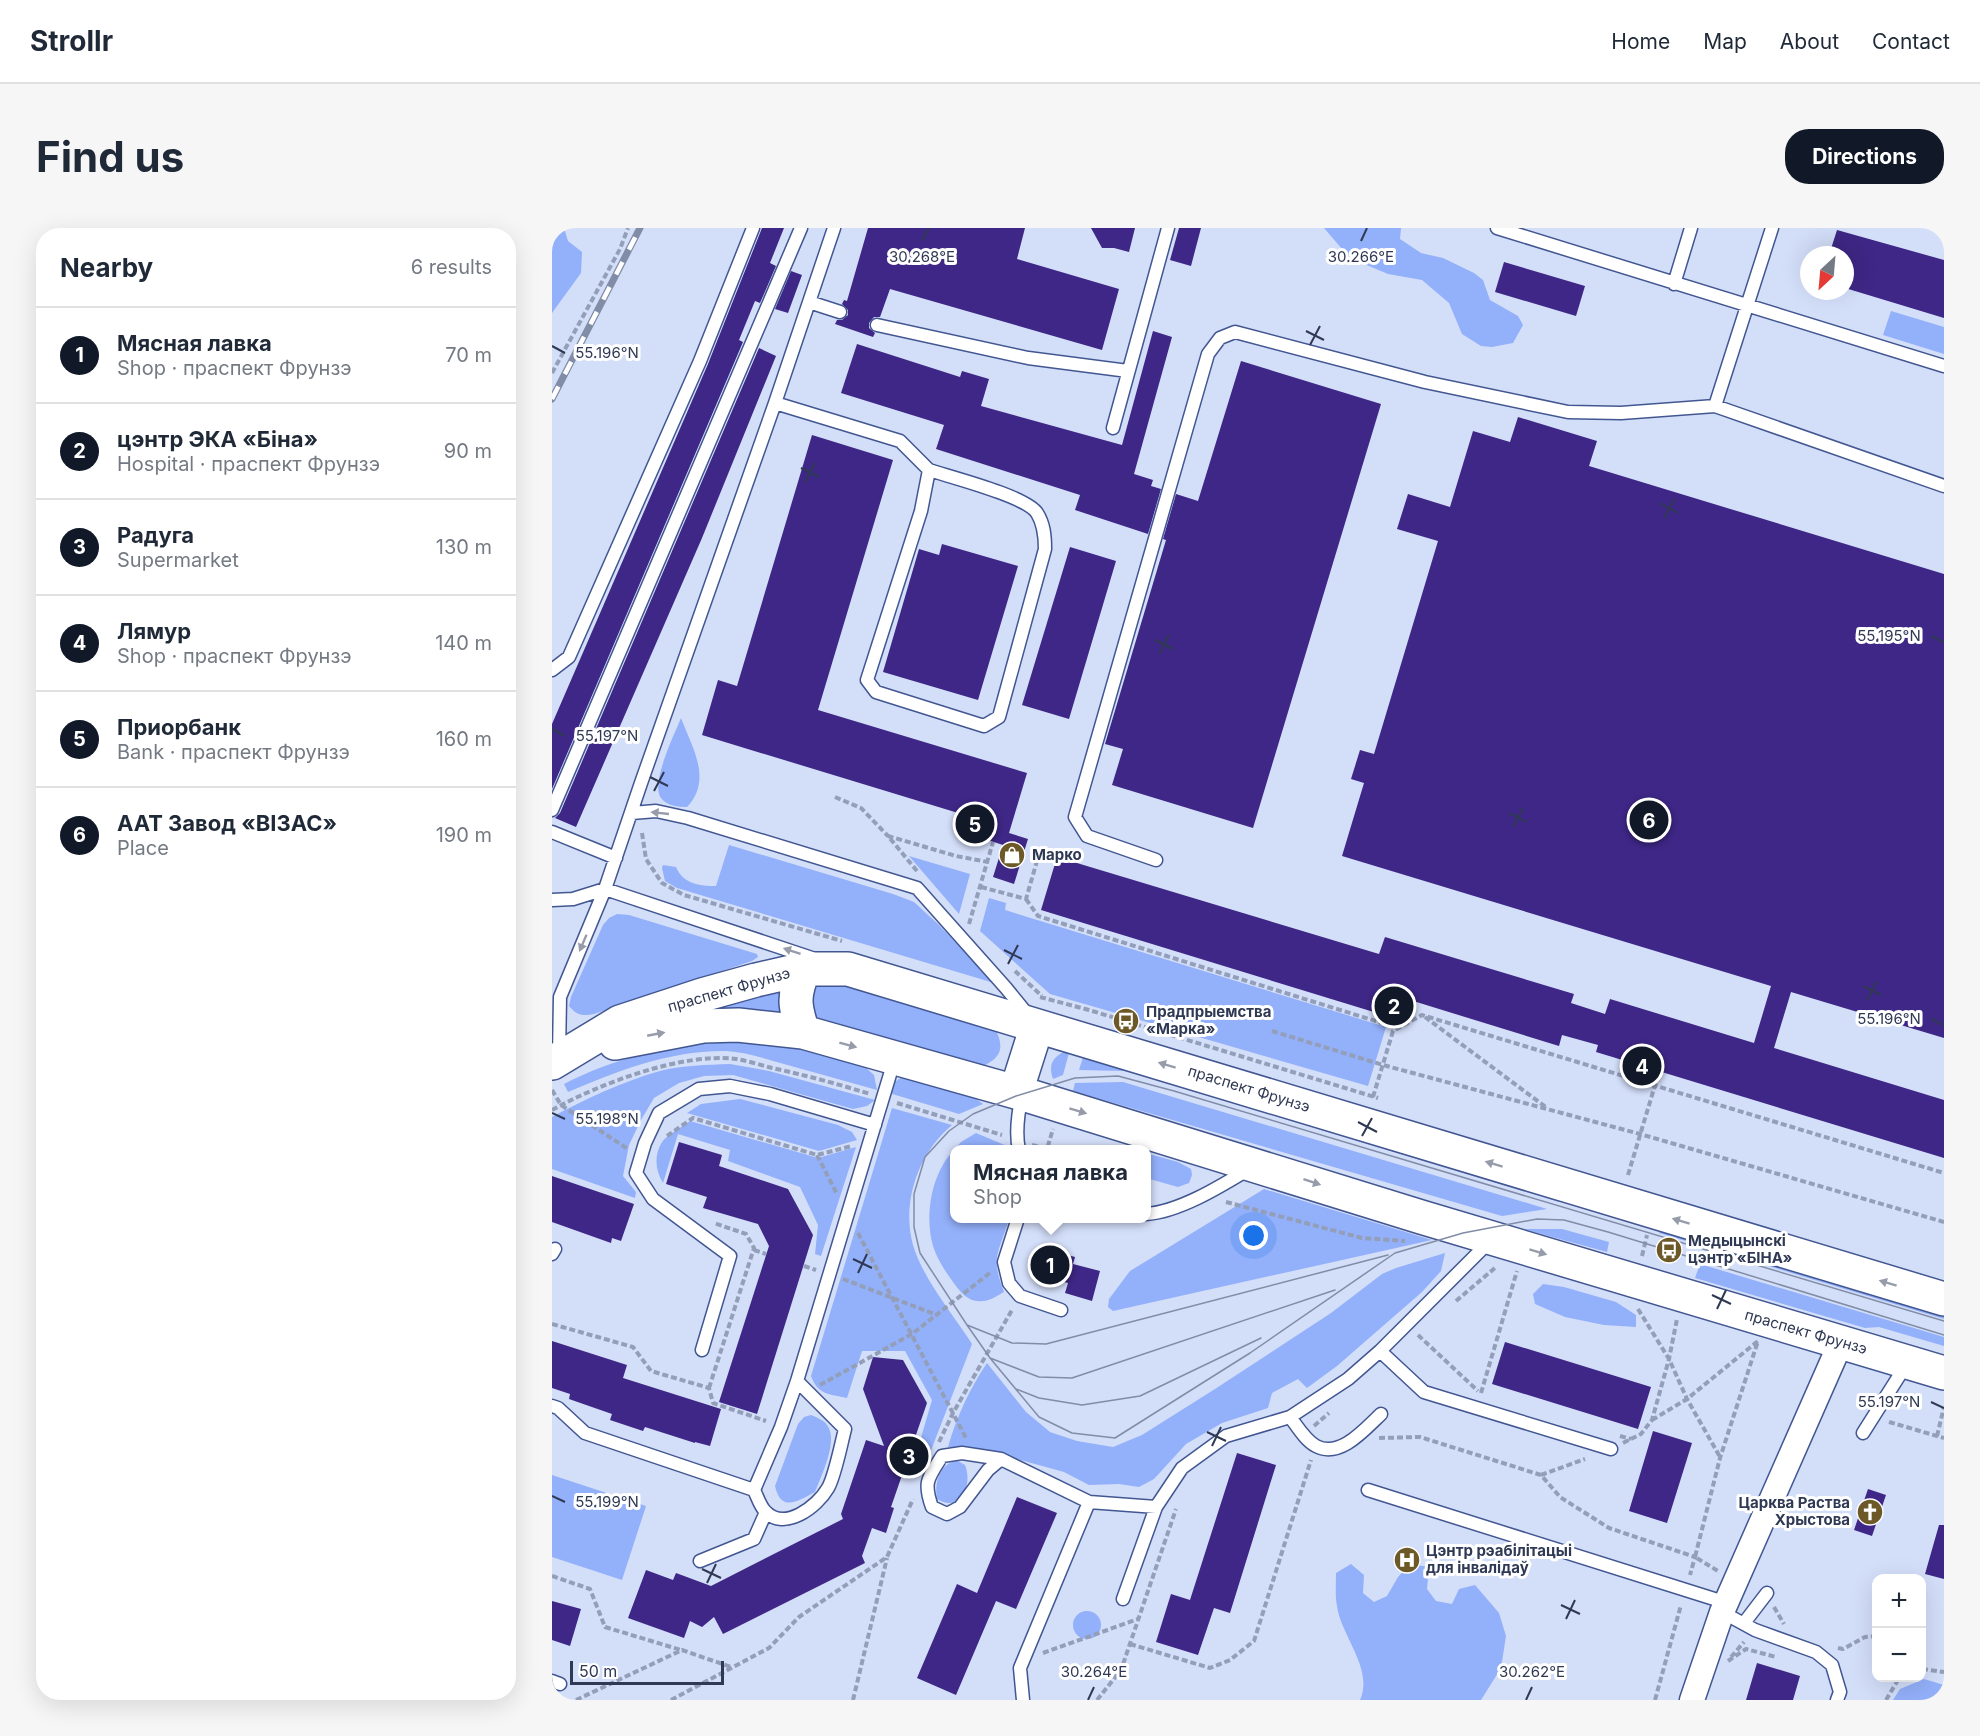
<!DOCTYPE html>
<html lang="en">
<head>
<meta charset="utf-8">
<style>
  :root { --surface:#fff; --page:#f6f6f7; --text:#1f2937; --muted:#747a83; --line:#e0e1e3; --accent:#111827 }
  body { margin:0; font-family:Inter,sans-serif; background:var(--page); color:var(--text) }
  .controls { position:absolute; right:18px; bottom:18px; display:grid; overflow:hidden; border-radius:12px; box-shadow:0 6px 24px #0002 }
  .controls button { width:54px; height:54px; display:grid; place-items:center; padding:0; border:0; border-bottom:2px solid var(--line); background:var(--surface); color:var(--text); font:30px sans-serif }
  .compass { position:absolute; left:1248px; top:18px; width:54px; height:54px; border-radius:50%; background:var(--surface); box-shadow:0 6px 24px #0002; rotate:206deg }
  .scale { position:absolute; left:18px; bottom:15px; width:154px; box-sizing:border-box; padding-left:6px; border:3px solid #2f3954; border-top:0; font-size:16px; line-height:21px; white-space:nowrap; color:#2f3954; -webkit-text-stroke:4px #fff; paint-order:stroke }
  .you { position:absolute; left:702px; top:1008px; width:21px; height:21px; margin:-15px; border:4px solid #fff; border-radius:50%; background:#1a73e8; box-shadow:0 0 0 9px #1a73e833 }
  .badge { display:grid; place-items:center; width:39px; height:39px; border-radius:50%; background:var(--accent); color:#fff; font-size:20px; font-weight:700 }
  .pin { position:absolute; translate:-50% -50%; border:3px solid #fff; box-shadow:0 2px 6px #0006 }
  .popup { position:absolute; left:398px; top:917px; width:201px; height:78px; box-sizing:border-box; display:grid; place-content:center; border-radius:12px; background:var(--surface); filter:drop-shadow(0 2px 4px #0005); font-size:20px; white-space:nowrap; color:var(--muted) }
  .popup b { font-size:22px; color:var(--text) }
  .popup::after { content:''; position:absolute; left:50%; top:100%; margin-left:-12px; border:12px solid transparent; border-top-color:var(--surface) }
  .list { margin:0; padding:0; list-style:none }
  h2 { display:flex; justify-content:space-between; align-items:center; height:78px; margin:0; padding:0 24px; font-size:26px }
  h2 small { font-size:20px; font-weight:400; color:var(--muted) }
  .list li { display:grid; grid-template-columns:39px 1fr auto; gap:18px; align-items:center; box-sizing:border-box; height:96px; padding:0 24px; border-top:2px solid var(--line) }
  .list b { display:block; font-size:22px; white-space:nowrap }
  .list p { margin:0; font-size:20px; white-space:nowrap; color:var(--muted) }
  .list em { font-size:20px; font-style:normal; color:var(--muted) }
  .map { position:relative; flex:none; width:1392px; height:1472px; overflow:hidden; border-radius:24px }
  header { display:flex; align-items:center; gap:36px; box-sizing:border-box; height:84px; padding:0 30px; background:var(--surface); border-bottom:2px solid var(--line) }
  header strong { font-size:28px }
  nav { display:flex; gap:33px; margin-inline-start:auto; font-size:21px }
  .intro { display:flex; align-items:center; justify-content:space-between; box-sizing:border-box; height:144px; padding:0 36px }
  h1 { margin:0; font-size:42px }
  .button { padding:15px 27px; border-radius:24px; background:var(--accent); color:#fff; font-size:21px; font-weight:700 }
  main { display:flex; gap:36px; padding:0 36px }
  aside { flex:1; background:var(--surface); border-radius:24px; box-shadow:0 6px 24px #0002 }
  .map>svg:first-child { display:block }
</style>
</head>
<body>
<header>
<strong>Strollr</strong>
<nav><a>Home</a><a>Map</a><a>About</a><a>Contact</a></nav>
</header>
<div class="intro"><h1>Find us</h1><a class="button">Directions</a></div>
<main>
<aside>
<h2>Nearby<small>6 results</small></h2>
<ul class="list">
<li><span class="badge">1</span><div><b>Мясная лавка</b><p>Shop · праспект Фрунзэ</p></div><em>70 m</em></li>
<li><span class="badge">2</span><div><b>цэнтр ЭКА «Біна»</b><p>Hospital · праспект Фрунзэ</p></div><em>90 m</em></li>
<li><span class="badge">3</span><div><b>Радуга</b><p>Supermarket</p></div><em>130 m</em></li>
<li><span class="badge">4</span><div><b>Лямур</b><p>Shop · праспект Фрунзэ</p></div><em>140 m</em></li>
<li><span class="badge">5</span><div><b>Приорбанк</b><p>Bank · праспект Фрунзэ</p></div><em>160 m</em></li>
<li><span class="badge">6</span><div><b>ААТ Завод «ВІЗАС»</b><p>Place</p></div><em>190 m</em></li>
</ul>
</aside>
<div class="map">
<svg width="1392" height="1472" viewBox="0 0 1392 1472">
  <rect width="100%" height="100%" fill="#d3def9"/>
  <!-- green -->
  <path fill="#93b0fa" d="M0,0H12L16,13L30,24L29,45L0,85Z
    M772,0H849L848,11L869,25L891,30L922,45L931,52L938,72L966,88L971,97L961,115L940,119L929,118L910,106L897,75L870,52L836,46L805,33L796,28Z
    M1339,83L1392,99V126L1331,107Z
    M129,490C140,519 161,552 135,579C126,579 115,578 109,570C98,556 123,505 129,490Z
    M177,617L341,666L362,674L387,697L442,755L125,660L113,653L110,640L111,637L124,639C131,656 148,658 164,658Z
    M357,628L418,646L407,686Z
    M437,670L454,675L453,682L834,799L816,858L498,766L428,703Z
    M65,686L77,687L205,726L206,729L200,733L42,786C31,788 25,788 17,778L19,769L51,697L57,690Z
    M281,749L442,798C452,818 452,829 429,839L270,795C254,783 255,776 260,759Z
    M235,759V789L162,785L160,780Z
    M172,814L206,815L247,820L313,839L322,847L325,862C294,853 263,845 232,836C213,831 194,824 174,823C119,822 65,843 16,864L12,856C62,830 116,818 172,814Z
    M518,821L511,847L501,851C495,834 503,827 518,821Z
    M533,823L1010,966L1007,974L574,843L527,842Z
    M178,836L217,843L323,872L315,878L301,881L181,847L152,848L127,855L102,870L89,892L77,917L71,948L84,964L83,970L0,941V889C33,871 72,853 108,843C131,837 155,837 178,836Z
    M350,849L419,867L431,876L407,886L337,865L341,855Z
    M571,854L995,981L950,988L521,863L523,855Z
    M188,871L286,897L300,904L305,912L267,923L135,885L149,876Z
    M340,880L400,897C367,924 349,974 361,1017C371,1051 401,1086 420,1116L378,1225L366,1220L380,1172L353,1123H310L295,1170C277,1166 266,1167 259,1148Z
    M138,893L266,930L304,919L269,1028L263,1026L266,997L248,959L176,933L178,922L126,906L111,955C103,942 102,927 110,914C116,906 130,899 138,893Z
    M424,905L455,918L456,921L402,922L409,914Z
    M402,922V990L457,991C447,1025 438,1028 452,1064C446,1067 438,1073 431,1073C417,1075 409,1065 401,1054C393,1043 385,1031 381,1018C372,987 380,944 402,922Z
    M594,925L626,934L639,941L640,947L637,955L626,959L594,950Z
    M712,961L880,1012L561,1083L556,1079L557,1071L578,1043Z
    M1109,998L1392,1083V1091L1107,1005Z
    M971,1001H1010L1057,1014L1055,1024Z
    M893,1025L889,1043L870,1064L785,1138L755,1160L746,1151L720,1165L716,1180L670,1195L634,1216L602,1251L587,1259L567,1256L537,1257L512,1244L461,1230L413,1219H396C405,1188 417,1162 435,1135L474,1184L498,1204L525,1213L561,1219L590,1207L663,1161L779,1085L830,1046L844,1040Z
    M1148,1036L1392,1109V1118L1327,1099L1313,1100L1143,1050Z
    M991,1056L1012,1059L1064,1074L1084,1087V1099L1052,1097L1013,1089L983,1076L981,1066Z
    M259,1187C264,1189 272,1192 275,1197C287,1212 269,1248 263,1264C246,1273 229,1285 223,1258L246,1196L252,1189Z
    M406,1233L413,1237C421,1256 409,1286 385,1271C382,1255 388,1234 406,1233Z
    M0,1247L94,1278L70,1352L0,1329Z
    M799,1336L812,1347L811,1365L822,1374L835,1368L846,1349L858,1336L877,1339L875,1361L884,1373L900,1376L907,1361L923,1357L947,1385L954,1408L949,1440L929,1472H808C822,1441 789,1408 785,1378C783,1368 784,1356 784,1345Z
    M521 1397a14 14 0 1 1 28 0a14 14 0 1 1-28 0Z
    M1372,1451L1392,1457V1472H1341L1348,1461Z"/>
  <!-- building -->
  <path fill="#3e2786" d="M210,0H232L218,35L224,38L208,75L203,73L187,112L191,114L0,561V496L156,136Z
    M316,0H473L465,31L567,61L550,122L338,61L328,89H322L317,95V100L323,105L321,109L283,96L285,92H290L296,87V82L290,76L292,72L295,73Z
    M539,0H583L577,24L562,20H550Z
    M627,0H649L639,38L618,32Z
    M1285,2L1392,32V90L1293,60V27H1277Z
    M952,34L1033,58L1024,88L943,64Z
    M239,43L250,47L236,85L223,81Z
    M601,103L620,109L582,246L601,252L599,258L609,261L596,306L523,282L528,267L384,221L392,197L289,165L305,116L408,149L410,143L437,151L429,178L570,217Z
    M207,120L224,128L150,310L24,599L3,590L8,585Z
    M689,133L829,176L701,600L560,557L571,521L553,516L614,312L611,311L624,266L646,273Z
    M966,189L1045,213L1037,238L1392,346V810L1239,764L1222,820L1392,872V930L1044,824L1046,817L1010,807L1007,818L845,768L838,789L489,682L505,629L827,726L833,709L1022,766L1019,775L1053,786L1058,771L1202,815L1219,758L790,628L812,555L799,551L808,522L822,526L886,313L845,301L856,266L898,279L921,203L958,214Z
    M260,207L341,232L266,482L475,545L457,605L476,611L462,656L441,649L451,617L411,604L416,588L150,507L166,452L185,458Z
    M390,316L466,338L426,472L331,444L367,321L387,327Z
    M518,319L564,333L517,491L470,477Z
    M127,914L170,927L167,938L236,961L261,1007L205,1186L167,1174L217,1018L206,996L151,980L155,969L114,956Z
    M0,948L82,976L69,1013L60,1010L59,1015L0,994Z
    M497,1022L523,1029L521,1036L548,1043L540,1073L513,1065L516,1055L490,1048Z
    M0,1113L75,1137L71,1150L169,1181L158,1218L143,1214V1215L93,1199L91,1203L58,1192L60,1186L17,1171L18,1166L0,1160Z
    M953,1114L1099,1159L1086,1201L940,1156Z
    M321,1129L351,1132L375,1175L339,1279L342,1280L334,1305L320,1300L310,1328L313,1335L171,1406L162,1389L150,1399L138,1393L132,1410L76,1390L94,1342L121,1352L124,1345L159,1358L291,1291L289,1286L314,1212L332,1218L311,1161Z
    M1101,1203L1140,1215L1115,1295L1077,1283Z
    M685,1225L724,1237L678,1385L662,1380L646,1427L604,1414L619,1366L638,1372Z
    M1316,1261L1334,1267L1320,1308L1302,1302Z
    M465,1269L505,1285L464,1381L444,1373L404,1467L365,1450L405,1356L425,1365Z
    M1387,1297H1392V1351L1373,1346Z
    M0,1373L29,1381L18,1418L0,1412Z
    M1205,1435L1248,1448L1241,1472H1194Z"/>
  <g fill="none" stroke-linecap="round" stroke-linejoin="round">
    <defs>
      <path id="service" d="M945,0L1392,138
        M1122,56L1139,0
        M257,74L288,84
        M325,97L476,130L576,143
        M223,175L348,213L377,242L369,283L315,452L324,464L432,498L447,489L493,321C493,308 492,296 485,285C474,268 398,249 377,242
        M1163,178L1392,258
        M561,200L616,0
        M0,442L17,429L148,133L201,0
        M0,582L249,0
        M80,585L104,583L136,590L365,660L454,760L476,787
        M0,604L64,630
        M604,632L535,608L523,589L656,126L668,110L683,104L873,154L1016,184L1069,185L1163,178L1220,0
        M0,672L21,671L53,661L260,730
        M7,827L8,769L53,661L89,555L223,175L282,0
        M467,922C463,904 466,885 470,867
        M594,986C627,984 669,958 697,941
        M466,990L452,1034L457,1055L468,1068L509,1082
        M0,1026L3,1021
        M150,1122L178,1028L101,971L84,945L93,915L107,885L147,861L178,858L218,866L323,897
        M828,1123L872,1164L1059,1221
        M0,1178L6,1180L33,1205L202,1262C205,1268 208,1278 213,1283C232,1304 265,1279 276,1260C283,1248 289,1216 293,1201L245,1153
        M738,1189C745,1198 753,1212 764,1218C788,1231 813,1201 829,1186
        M1311,1205L1354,1137
        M449,1231L436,1242L408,1279L395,1286L380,1279C371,1254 376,1250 390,1228L410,1225L449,1231L537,1274
        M202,1262L229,1199L245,1153L343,830
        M816,1262L1175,1375
        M148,1333L202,1311L214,1284
        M571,1371L604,1279
        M1170,1384L1203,1402L1264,1424L1280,1437L1288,1464L1285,1472
        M1192,1395L1215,1365
        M0,1453L8,1456
        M471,1472L468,1440L537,1274L604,1279L630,1240L674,1208L738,1189L796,1151L828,1123L939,1012"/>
      <path id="minor" d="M1140,1472L1170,1384L1289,1114"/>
      <path id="secondary" d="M251,804C242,777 241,768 252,741
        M63,815L151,798L186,797L251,804L471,866L869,989L1392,1145
        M0,835L68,794L150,767L204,752L252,741H296L1392,1071
        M464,864L485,798"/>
    </defs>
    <!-- service casing -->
    <use href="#service" stroke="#425791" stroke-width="15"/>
    <!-- minor casing -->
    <use href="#minor" stroke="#425791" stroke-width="27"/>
    <!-- secondary casing -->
    <use href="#secondary" stroke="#425791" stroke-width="36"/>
    <!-- path -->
    <path stroke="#939eb9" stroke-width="4" stroke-dasharray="6 3" stroke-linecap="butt" d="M0,145L68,21L76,0
      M283,569L309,580L336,608
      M90,605L94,631L110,655L132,667L290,713
      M365,643L336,608L404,628L436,634
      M429,659L474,671L487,626
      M474,671L486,688L846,800
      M417,696L441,614
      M463,743L490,768
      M488,769L537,782L826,870
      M873,789L995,880
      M720,803L831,837L1088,906L1392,994
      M0,862L9,877L76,921
      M821,869L841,803L870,787L1392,945
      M345,875L450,907
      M0,882C47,856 130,824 184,831C196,833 209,837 220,840C253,847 286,856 318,866
      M115,908L141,890L265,927L300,918
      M480,917L495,921L501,901
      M265,927L285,966
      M1076,947L1107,844
      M674,974L810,1010L853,1013
      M306,1005L414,1210
      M202,1022L214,1026
      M1090,1028L1095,1007
      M252,1038L264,1042
      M291,1051L385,1087
      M904,1073L944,1039
      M1086,1081L1117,1131L1135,1171L1168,1229
      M0,1096L81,1119L99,1143L157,1160L161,1175L214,1193
      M866,1107L926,1163
      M268,1157L360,1106L439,1044
      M157,1160L202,1020L194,1006L162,995
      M929,1165L965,1043
      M1100,1192L1135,1171L1206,1113L1168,1230L1143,1329L1166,1343
      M1337,1194L1392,1210
      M762,1198L777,1185
      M1068,1208L1079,1211
      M1385,1208L1392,1179
      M827,1210L868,1209L989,1247L1008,1269L1057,1300L1143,1329L1138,1347
      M387,1214L401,1185L460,1082
      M1071,1215L1089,1206L1100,1192L1117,1131L1125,1091
      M989,1247L1033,1231
      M0,1348L38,1361L53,1399L129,1422
      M1222,1379L1232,1396
      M578,1416L658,1440L678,1432L702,1413L759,1232
      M1286,1420L1291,1421L1313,1409L1324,1408
      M491,1425L586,1391
      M1179,1429L1192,1414
      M1176,1433L1194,1421L1224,1429
      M1370,1441L1392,1444
      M24,1472L130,1422L179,1439
      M119,1472L217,1420L247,1389L335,1329L361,1271
      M301,1472L335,1330
      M545,1472L569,1442L624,1281
      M1103,1472L1129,1377
      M1334,1472L1346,1452L1351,1450"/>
    <!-- service -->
    <use href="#service" stroke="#fff" stroke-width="12"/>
    <!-- minor -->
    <use href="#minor" stroke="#fff" stroke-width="24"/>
    <!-- secondary -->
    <use href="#secondary" stroke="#fff" stroke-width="33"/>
    <!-- tram -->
    <path stroke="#818ca7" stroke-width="1.5" d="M1392,1093L622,863L566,848L523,850L464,868L421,886L397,903L373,929L362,966V999L368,1025L415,1097L438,1130L487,1189L520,1205L563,1210L698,1125L843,1025L911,1005L985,991L1012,992L1056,1004L1392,1107
      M415,1097L460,1115L494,1116L836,1027
      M438,1130L487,1149L520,1150L783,1062
      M464,1161L487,1170L530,1177L588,1168L709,1110"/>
    <defs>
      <path id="rail" d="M0,171L88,0"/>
    </defs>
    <!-- rail casing -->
    <use href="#rail" stroke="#818ca7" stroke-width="7"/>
    <!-- rail -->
    <use href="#rail" stroke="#fff" stroke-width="4.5" stroke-dasharray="14" stroke-linecap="butt"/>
  </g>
  <!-- one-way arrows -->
  <defs><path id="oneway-solid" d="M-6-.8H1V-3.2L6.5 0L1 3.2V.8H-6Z" transform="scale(1.5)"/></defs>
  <g fill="#979caa">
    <use href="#oneway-solid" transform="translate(108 585) rotate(-174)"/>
    <use href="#oneway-solid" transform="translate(31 715) rotate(113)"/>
    <use href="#oneway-solid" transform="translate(240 723) rotate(-162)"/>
    <use href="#oneway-solid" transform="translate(104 806) rotate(-11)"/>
    <use href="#oneway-solid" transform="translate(296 817) rotate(15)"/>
    <use href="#oneway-solid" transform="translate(615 837) rotate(-163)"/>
    <use href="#oneway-solid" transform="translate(526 883) rotate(17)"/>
    <use href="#oneway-solid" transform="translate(942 936) rotate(-163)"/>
    <use href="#oneway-solid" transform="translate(760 954) rotate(18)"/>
    <use href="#oneway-solid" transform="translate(1129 993) rotate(-163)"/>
    <use href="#oneway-solid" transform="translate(986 1024) rotate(17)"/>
    <use href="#oneway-solid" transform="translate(1336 1055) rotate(-163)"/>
  </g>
  <!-- ticks -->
  <path fill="none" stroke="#2f3954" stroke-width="2" d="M370,13L377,0M809,13L815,0M754,103L772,112M758,117L768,98M0,118L13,125M249,240L267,249M253,254L263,235M1108,275L1126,285M1112,290L1122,271M1379,408L1392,414M603,412L621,421M607,426L617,407M0,501L13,508M98,549L116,558M102,563L112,544M957,585L975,594M961,599L971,580M452,722L470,731M456,736L466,717M1311,758L1329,767M1315,772L1325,753M1379,791L1392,797M0,885L13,891M806,894L825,904M810,908L820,890M301,1031L320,1040M306,1045L315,1026M1160,1067L1179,1076M1165,1081L1174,1062M1379,1174L1392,1180M655,1204L674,1213M660,1218L669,1199M0,1268L13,1274M150,1341L169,1350M155,1355L164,1336M1009,1377L1028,1386M1014,1391L1023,1372M536,1472L542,1459M974,1472L980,1459"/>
  <!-- icons -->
  <defs>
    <symbol id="shop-disc" viewBox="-11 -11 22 22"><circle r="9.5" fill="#6d5927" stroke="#fff"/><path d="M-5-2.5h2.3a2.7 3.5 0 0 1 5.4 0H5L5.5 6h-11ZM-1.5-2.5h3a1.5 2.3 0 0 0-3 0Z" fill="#fff"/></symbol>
    <symbol id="bus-disc" viewBox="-11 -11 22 22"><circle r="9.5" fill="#6d5927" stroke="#fff"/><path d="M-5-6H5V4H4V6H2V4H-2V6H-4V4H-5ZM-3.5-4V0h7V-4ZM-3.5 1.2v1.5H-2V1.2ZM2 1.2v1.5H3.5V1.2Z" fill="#fff"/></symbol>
    <symbol id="church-disc" viewBox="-11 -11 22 22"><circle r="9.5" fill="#6d5927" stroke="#fff"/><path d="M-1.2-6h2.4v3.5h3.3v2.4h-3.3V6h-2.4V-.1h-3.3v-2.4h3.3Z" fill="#fff"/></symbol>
    <symbol id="hospital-disc" viewBox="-11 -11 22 22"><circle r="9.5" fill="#6d5927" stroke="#fff"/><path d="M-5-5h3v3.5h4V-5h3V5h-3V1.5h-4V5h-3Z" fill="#fff"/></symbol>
  </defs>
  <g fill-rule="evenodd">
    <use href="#shop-disc" x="445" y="612" width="30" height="30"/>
    <use href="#bus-disc" x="559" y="778" width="30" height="30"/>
    <use href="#bus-disc" x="1102" y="1007" width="30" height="30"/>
    <use href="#church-disc" x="1303" y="1269" width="30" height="30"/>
    <use href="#hospital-disc" x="840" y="1317" width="30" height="30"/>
  </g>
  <g text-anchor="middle" stroke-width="6" stroke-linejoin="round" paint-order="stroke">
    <!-- poi labels -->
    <g font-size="15" font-weight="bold" fill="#2f3954" stroke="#fff" text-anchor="start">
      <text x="480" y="632">Марко</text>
      <text x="594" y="789">Прадпрыемства<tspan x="594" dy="17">«Марка»</tspan></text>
      <text x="1136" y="1018">Медыцынскі<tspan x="1136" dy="17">цэнтр «БІНА»</tspan></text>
      <text x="1298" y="1280" text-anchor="end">Царква Раства<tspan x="1298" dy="17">Хрыстова</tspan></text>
      <text x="874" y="1328">Цэнтр рэабілітацыі<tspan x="874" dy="17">для інвалідаў</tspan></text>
    </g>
    <!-- street labels -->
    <g font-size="15" fill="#2f3954" stroke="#fff">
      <text transform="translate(177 762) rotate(-16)" y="5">праспект Фрунзэ</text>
      <text transform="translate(697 861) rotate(17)" y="5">праспект Фрунзэ</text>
      <text transform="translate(1254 1104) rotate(16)" y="5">праспект Фрунзэ</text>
    </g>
  </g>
  <g font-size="15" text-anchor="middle" fill="#2f3954" stroke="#fff" stroke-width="6" stroke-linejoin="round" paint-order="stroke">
    <text x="370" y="34">30.268°E</text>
    <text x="809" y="34">30.266°E</text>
    <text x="55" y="130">55.196°N</text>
    <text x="1337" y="413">55.195°N</text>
    <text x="55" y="513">55.197°N</text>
    <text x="1337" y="796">55.196°N</text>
    <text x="55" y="896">55.198°N</text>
    <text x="1337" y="1179">55.197°N</text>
    <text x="55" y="1279">55.199°N</text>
    <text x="542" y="1449">30.264°E</text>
    <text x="980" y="1449">30.262°E</text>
  </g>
</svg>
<div class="controls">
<button>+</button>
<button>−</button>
</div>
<svg class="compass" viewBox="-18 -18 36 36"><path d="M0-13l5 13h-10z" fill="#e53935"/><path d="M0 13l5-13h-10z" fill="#747a83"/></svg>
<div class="scale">50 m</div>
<div class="you"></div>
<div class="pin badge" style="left:498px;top:1037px">1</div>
<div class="popup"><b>Мясная лавка</b>Shop</div>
<div class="pin badge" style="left:842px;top:778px">2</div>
<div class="pin badge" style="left:357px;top:1228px">3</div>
<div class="pin badge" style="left:1090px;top:838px">4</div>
<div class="pin badge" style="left:423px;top:596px">5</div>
<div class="pin badge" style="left:1097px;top:592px">6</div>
</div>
</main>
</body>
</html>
